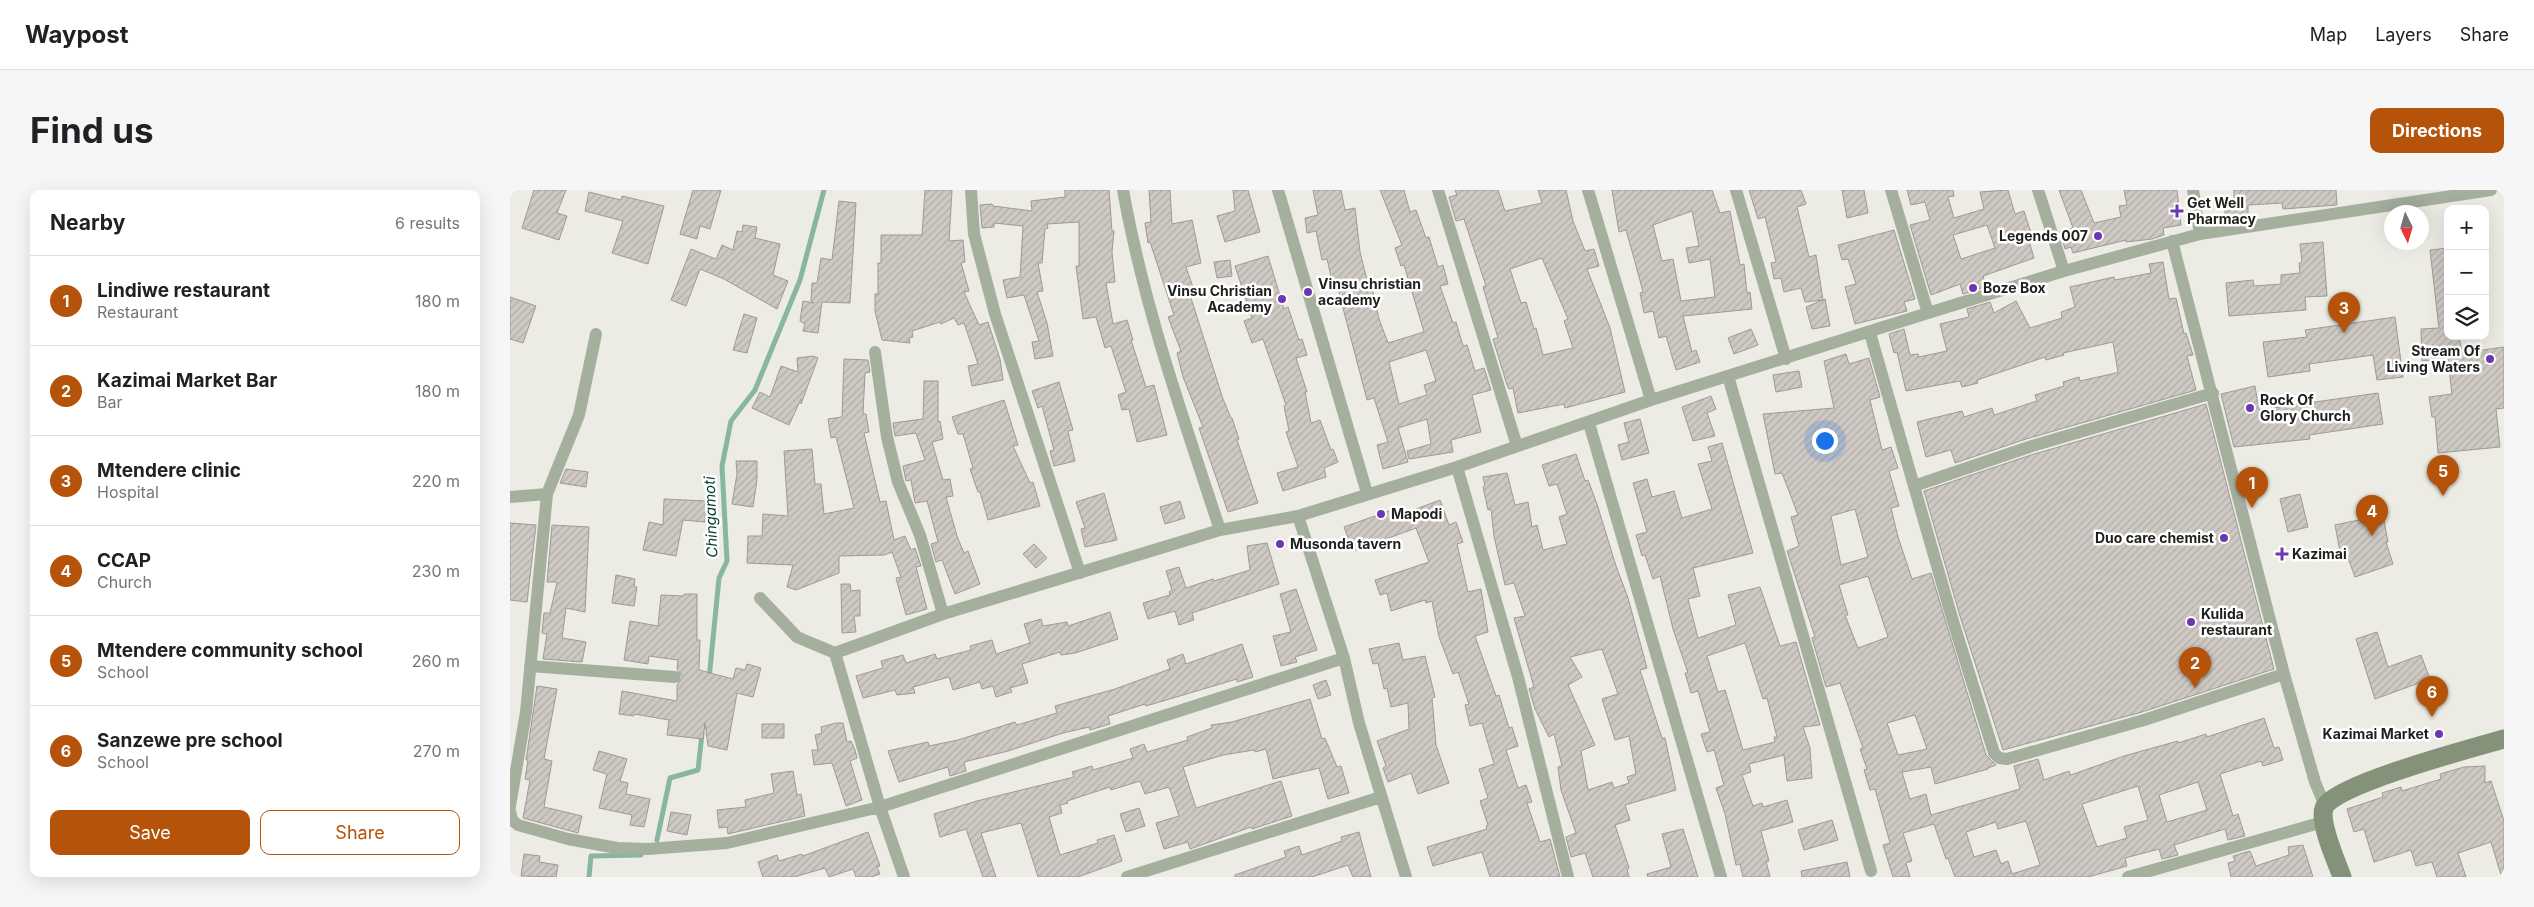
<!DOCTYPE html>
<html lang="en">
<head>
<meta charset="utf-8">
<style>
  :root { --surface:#fff; --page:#f6f6f6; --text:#202124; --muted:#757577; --line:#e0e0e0; --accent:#b45309 }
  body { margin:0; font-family:Inter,sans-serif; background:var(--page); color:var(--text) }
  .controls { position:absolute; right:15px; top:15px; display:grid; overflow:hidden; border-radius:10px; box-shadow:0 5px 20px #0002 }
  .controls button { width:45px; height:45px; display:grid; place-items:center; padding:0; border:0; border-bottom:1px solid var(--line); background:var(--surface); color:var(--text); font:25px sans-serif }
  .compass { position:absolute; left:1874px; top:15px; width:45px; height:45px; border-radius:50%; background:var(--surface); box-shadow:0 5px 20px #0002; rotate:175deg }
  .you { position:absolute; left:1314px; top:250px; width:18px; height:18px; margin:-12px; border:4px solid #fff; border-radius:50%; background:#1a73e8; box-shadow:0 0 0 8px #1a73e833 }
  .badge { display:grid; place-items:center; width:32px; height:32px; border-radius:50%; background:var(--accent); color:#fff; font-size:16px; font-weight:700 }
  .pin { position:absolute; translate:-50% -41px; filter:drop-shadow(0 1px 2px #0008) }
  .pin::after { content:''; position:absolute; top:26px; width:18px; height:15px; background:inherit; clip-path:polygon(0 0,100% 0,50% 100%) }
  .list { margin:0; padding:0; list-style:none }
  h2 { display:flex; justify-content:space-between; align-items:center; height:65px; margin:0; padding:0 20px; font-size:21px }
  h2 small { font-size:16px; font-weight:400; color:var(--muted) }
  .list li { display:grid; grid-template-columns:32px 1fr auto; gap:15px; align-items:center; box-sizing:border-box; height:90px; padding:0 20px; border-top:1px solid var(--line) }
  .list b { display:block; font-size:19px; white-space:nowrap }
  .list p { margin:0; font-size:16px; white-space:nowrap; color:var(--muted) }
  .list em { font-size:16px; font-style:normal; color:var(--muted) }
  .actions { display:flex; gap:10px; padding:15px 20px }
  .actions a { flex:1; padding:11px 0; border:1px solid var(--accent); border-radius:10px; text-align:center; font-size:18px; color:var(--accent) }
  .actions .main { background:var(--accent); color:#fff }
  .icon { flex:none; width:28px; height:28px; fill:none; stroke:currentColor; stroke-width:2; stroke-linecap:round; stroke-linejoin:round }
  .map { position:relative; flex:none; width:1994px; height:687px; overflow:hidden; border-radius:10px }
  header { display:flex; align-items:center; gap:30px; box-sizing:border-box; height:70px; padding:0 25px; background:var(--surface); border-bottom:1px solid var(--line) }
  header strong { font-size:24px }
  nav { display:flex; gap:28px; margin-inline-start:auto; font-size:18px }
  .intro { display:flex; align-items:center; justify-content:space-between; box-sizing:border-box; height:120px; padding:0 30px }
  h1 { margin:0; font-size:35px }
  .button { padding:12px 22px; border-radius:10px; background:var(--accent); color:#fff; font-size:18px; font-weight:700 }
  main { display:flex; gap:30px; padding:0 30px }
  aside { flex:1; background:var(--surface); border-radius:10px; box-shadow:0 5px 20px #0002 }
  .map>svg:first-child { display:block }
</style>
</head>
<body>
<header>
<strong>Waypost</strong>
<nav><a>Map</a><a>Layers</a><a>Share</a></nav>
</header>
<div class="intro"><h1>Find us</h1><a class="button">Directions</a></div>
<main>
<aside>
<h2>Nearby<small>6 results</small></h2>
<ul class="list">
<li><span class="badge">1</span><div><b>Lindiwe restaurant</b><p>Restaurant</p></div><em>180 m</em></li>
<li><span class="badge">2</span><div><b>Kazimai Market Bar</b><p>Bar</p></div><em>180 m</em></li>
<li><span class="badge">3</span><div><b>Mtendere clinic</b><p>Hospital</p></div><em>220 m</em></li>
<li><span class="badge">4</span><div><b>CCAP</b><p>Church</p></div><em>230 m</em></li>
<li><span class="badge">5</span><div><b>Mtendere community school</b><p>School</p></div><em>260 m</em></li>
<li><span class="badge">6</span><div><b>Sanzewe pre school</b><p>School</p></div><em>270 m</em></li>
</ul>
<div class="actions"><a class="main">Save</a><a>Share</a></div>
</aside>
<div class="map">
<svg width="1994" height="687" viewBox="0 0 1994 687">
  <defs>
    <pattern id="building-hatch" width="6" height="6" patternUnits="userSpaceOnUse" patternTransform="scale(1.25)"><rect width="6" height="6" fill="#cfc9c4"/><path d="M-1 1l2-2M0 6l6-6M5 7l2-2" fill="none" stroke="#b1aca8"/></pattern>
  </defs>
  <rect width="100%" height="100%" fill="#ecebe4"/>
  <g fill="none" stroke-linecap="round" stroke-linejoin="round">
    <!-- stream -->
    <path stroke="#89b6a0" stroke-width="5" d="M199,489L209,388L217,371L212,276L221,231L245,200L290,90L314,0
      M147,650L160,588L188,580L192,544
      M79,687L81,666L131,665"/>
  </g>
  <!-- building -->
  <path fill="url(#building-hatch)" stroke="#9e9994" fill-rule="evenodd" d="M24,0H56L47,23L57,26L49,50L12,38Z
    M183,0H211L200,39L190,36L187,49L170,44Z
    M415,0H442L439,51L453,50L455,72L451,73L459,101L454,102L469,135L478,132L490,169L493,190L462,196L458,176L468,174L454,133L448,135L444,128L431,134L430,132L402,141L403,147L399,148L400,153L372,150L365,121V104H368V73H371V45H412Z
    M555,0H599L602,41H604L602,62L605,92L596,93L603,134L617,130L623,150H621L636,197L644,195L657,245L627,252L619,219L612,220L608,205L616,202L601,156L595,158L586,127L573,129L566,76H569V32L537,34L538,38L535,39L532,73H528L533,101L527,102L537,133L543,166L525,169L522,152L529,151L514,105L497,108L493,90L510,87L513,36L484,33V37L472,38L470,15L482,14L483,16L522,21L521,11L555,7Z
    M639,0H660L662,34L682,30L691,73L676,77L685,103L680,105L713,209L721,228H722L729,249L727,250L748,313L718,322L689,238L693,237L673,187L667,163L671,161L658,127L664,125L640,52L638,53L635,33L641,32Z
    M723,0H738L750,42L715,52L707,26L725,21Z
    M803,0H831L835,20L845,18L850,62L859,98L862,97L869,129L878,153L914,142L894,75L891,76L885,58L892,55L870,0H894L900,22L906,20L916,48L919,47L928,77L933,75L938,94L930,96L943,133L946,132L953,156L957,155L965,181L974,178L981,200L962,205L971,242L941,250L943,262L899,269L897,261L921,254L917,229L888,238L898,272L873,279L867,255L878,252L864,208L857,210L827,95L823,96L817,69L812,70L806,41L797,43L795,28L808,25ZM916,160L926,191L914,195L917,205L889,214L879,172Z
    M945,0H988L995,21L1032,13L1028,0H1056L1063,31L1075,61L1084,59L1089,76L1077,79L1100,138L1115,202L1055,218L1054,214L1008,223L1003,198L999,199L997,195L983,149L988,148L973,97L976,96L954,29L946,31L939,7L947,5ZM1032,68L1058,129L1054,131L1063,158L1033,165L1026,138L1024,139L1016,112L1011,113L1000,79Z
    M1102,0H1202L1210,23L1220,21L1230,75L1234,74L1237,103L1240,102L1242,119L1173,126L1182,162L1186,160L1190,172L1166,180L1156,146L1149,148L1143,121L1134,123L1130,103L1133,102L1125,72L1116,40L1109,42ZM1182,21L1189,56L1176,58L1179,73L1200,69L1205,107L1171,111L1163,69L1152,71L1143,35Z
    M1239,0H1291L1296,14L1287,17L1299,67L1306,65L1313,110L1295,112L1291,98L1274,102L1271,88L1264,89L1261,73L1266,72L1255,27L1248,29Z
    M1332,0H1354L1358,23L1337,28Z
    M1397,0H1443L1444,6L1438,7L1444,28L1474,19L1470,2L1498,0L1505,24L1514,21L1521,43L1517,44L1524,68L1473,86L1476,97L1453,104L1450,94L1421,105L1400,35L1420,30L1415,12L1401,15ZM1477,35L1485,58L1451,69L1443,45Z
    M1549,0H1571L1584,33L1611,27L1609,16L1617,15L1614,0H1667L1671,35L1653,38L1654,45L1642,49L1616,52V50L1563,63L1561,57L1555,59L1550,41L1563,38Z
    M1724,0H1826L1827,15L1773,19L1772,13L1738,15V28L1715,30V10L1724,9Z
    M79,2L111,10L112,6L154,16L138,74L102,63L113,31L75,21Z
    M329,11L346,13L340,113L312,112L308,143L293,141L295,134L290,131L293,111L304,113L301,111L302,93H307L311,68L322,70Z
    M233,35L247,37L245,48L270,54L263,85L278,91L267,119L214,89L190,79L176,116L161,110L181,59L206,69L212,55L223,60L227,41L232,42Z
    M1384,40L1405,109L1394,112L1397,121L1345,134L1335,97L1346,94L1338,69L1332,70L1328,55Z
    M1813,52L1817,106L1795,107L1796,120L1719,126L1716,93L1743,90L1744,96L1771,94V85L1790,83L1789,73L1792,72L1790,54Z
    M1938,58V146H1949L1952,163L1994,157V218L1986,219L1990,257L1928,263L1925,227H1922L1919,207L1942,204L1938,170L1912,171L1911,139L1929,138L1920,60Z
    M758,66L774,119L778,117L789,150L792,149L797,165L786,168L797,202H795L801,233L810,230L821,260L823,259L828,272L814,278L816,287L773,301L767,283L788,277L776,242L779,241L774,216L776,215L753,149L742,153L734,131L742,128L725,76Z
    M720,70L722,86L707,88L704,72Z
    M1653,72L1659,109L1666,108L1674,144L1676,143L1683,165L1677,166L1686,200L1516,249L1445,273L1441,260L1416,267L1407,232L1452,221L1454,227L1482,218L1484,225L1527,211L1525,205L1554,196L1553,192L1569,187L1570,191L1606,183L1608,182L1603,152L1553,163L1554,165L1536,170L1535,167L1467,190L1468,193L1452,197L1450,191L1396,201L1387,162L1384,163L1379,144L1394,139L1400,165L1408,164L1409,167L1437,161L1430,134L1459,127L1457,119L1480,112L1484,123L1506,111L1520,138L1552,128L1551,122L1565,117L1560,97L1604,87L1605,90L1641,83L1639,74Z
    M0,107L26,116L13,153L0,149Z
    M1315,109L1320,136L1302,139L1296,117Z
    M234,124L247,128L237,163L223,160Z
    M1885,127L1893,187L1867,190L1863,165L1799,174L1800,181L1758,187L1753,152L1797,147L1795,140Z
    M1241,139L1248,155L1224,164L1218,148Z
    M1336,164L1339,174L1359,168L1370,207L1360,210L1372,260L1381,257L1388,278L1379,281L1389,316L1381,318L1388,347L1402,389L1421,383L1476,565L1486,575L1478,578V579L1425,594L1421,577L1392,582L1400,609L1416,604L1421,625L1510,599L1504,576L1528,569L1534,590L1559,581L1561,585L1614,566L1668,551V553L1696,544L1697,547L1754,528L1764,558L1769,557L1773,570L1753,576L1751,571L1710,584L1723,626L1728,624L1735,646L1718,650L1715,639L1664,655L1668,665L1652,669L1649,659L1615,668L1617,676L1578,687H1445L1438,668L1436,669L1424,634L1393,643L1402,671L1396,673L1400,687H1383L1373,655L1380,653L1365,599L1360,600L1354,580L1357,579L1350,559L1353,558L1330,493L1316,497L1302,448L1305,447L1277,361L1289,356L1281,327L1288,325L1272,283L1265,284L1253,224L1324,218L1314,171ZM1345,319L1358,367L1331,375L1321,326ZM1358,386L1378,447L1348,458L1335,425H1338L1329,395ZM1405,525L1417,559L1388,565L1377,533ZM1688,592L1697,620L1657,632L1649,605ZM1628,596L1638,630L1614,637L1617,648L1587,657L1572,614ZM1516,631L1530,675L1502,684L1498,671L1491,674L1486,660L1464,667L1456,642L1486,632L1488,639Z
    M303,166L308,168L291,214V209L279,235L242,218L250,202L260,207L271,176L288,182L287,168Z
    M334,169L358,170L360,182L355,183L353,224H356L359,242L354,243L370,312L376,311L384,350L395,346L401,360L405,358L411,376L406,377L417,419L396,425L386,388L391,387L382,362L374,365L329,366V383L286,400L277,397L283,375L237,373L238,346H252L253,324L278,326L274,261L302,259L305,294H311L314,324L344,318L326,247L321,248L318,229L332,227Z
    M1289,181L1292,197L1266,202L1263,185Z
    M414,191H428V232L430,231L433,249L422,252L433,290L440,289L443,306L436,307L447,346L454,363L458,361L470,394L445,404L432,370L426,372L421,354L428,352L417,311L405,313L401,290L396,291L393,276L415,270L406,243L385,246L383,233L413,229Z
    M549,192L563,240L558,241L565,271L544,276L540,261L544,260L532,216L528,218L522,201Z
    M1745,196L1749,220L1868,203L1873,234L1799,245L1800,249L1724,257L1711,204Z
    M1201,206L1206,219L1197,223L1205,246L1183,251L1172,217Z
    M494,210L508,255L503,256L520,293L523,292L530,316L478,330L470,302H468L460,279L463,278L453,244H448L442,227Z
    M1696,214L1764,479L1632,522L1493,560L1450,426L1414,301L1521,265Z
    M1130,229L1139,263L1112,270L1108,255L1119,252L1114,233Z
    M1212,253L1243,363L1183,378L1190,406L1178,409L1188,448L1226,435L1218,405L1250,397L1270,456L1286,452L1310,535L1293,537L1300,558L1302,588L1277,591L1274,565L1239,574L1241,582L1232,585L1243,616L1252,613L1253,617L1277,610L1283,632L1251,641L1259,671H1256L1260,687H1233L1230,674L1226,675L1215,624L1206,598L1214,595L1204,560L1197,562L1191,544L1200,542L1188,501L1181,503L1175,483H1178L1163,439L1150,386L1143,389L1135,365L1132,366L1126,345L1137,342L1123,293L1137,289L1142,307L1164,301L1172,328L1202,319L1188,274L1202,271L1198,257ZM1235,453L1253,509L1257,508L1267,547H1264L1265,552L1233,560L1215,500L1208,502L1197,466Z
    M1066,264L1075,291L1078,290L1087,314L1106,376L1118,408L1137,478L1130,480L1152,548H1155L1166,600L1115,615L1120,630L1105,635L1119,678L1117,679L1119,687H1083L1075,663L1061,667L1056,647L1066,643L1051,600L1048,577L1052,576L1044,544L1039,547L1025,519L1020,502L1019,499L1024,497L1004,428L1015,426L1004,393L995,395L984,346L981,319L978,320L973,297L975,296L973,287L997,283L1005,315L1018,312L1022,337L1027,335L1033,360L1057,354L1049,327L1057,324L1047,294L1039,296L1032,275ZM1092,459L1108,504L1092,509L1105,550L1119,546L1126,584L1117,587L1119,593L1104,598L1102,592L1078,600L1071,561L1085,555L1058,495L1072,487L1060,467Z
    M226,271H247V290L243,317L222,314L227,284Z
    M56,279L78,282L76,297L50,293Z
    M594,303L607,350L575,357L571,339L575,338L566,312Z
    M1790,304L1798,337L1778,342L1770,309Z
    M154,309L196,311L195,332L173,330L166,366L133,360L139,332L153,335Z
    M930,310L939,335L946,332L953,352L947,354L958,402L971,399L978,442L965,446L986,506L989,505L999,538L1002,537L1008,556L996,560L1008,598L1016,595L1022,612L1017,613L1030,652L1040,649L1050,687H980L972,662L923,676L917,657L977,639L976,636L978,635L970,611L978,608L969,579L984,574L972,533L960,536L955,515L959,514L948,482L943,484L929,447L922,411L916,413L915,410L881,421L877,403L870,405L865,390L919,372L906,338L843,361L834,337L890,317L893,324Z
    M670,311L675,328L655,334L650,317Z
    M1873,325L1878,352H1876L1883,374L1845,387L1835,360L1830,362L1825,335Z
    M0,333L26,335L17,412L0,410Z
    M42,335L79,337L75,422L56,418L52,448L76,452L72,472L33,469L37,444L32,443L34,423H40L47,392H37Z
    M757,353L769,394L682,423L684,430L669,435L665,421L638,429L633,413L660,405L659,402L662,400L656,381L669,377L676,398L703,389L704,391L740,380L737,356Z
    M524,354L537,368L526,378L513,364Z
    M106,385L125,389L124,397H127L124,416L102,413Z
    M331,394H340L341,401L350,400V426H344L346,442L332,443Z
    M786,399L807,460L785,467L787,472L771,476L763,446L781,442L770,404Z
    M174,404H187V450H190L189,480L223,489L226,478L235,480L237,474L251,478L243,507L227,503L217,560L198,556L195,533L193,549L157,545L159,530L124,524V526L109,524L112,501L167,511V495L173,487L167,479L168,470L139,466L138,474L114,470L120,431L148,436L151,405L174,406Z
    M600,422L608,449L565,463L551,465L550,462L512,474L518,493L500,498L502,502L486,507L483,496L472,499L470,492L443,500L439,487L403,497L405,503L387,505L385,500L353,508L346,486L373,478L371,471L393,465L396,473L425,464L427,469L461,460L460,456L482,450L486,464L520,453L514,434L531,429L533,436L557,432L558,436Z
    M1867,442L1878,477L1911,465L1920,489L1865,509L1846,449Z
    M889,453L893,470L915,466L925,507L922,508L926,555L939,593L908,604L901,583L878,592L873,578L876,576L867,551L899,539L898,513L881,517L877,498L874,499L868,473L863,474L859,459Z
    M732,454L743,487L727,492V489L636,516L635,514L598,526L600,534L580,540L579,537L553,543L498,561L454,572L456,581L440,586L438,577L389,592L378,561L418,552L419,556L448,550L505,532L507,535L547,523L545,516L605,499L660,479L657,470L673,464L676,474Z
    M816,490L821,505L808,509L803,495Z
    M27,496L47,499L34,569L42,571L34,617L72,626L68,643L13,628L20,590L15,589L18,570H16Z
    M800,509L812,549L815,548L827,577L831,576L839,603L818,609L809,578L763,589L756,559L745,562L744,560L713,565L673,577L686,618L771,591L782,626L742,639L741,637L680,659L678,652L654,659L646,633L669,626L659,597L635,604L630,591L601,600L600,597L557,611L558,613L550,615L552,623L539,627L550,665L588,653L587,650L604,645L612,671L568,687H528L511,633L471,643L486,687H473L456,639L430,647L424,624L467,611L564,587L562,582L582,576L583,580L623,568L620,559L634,554L637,562L678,550L677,547L702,538L701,535L722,532Z
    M326,533H333L337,552L341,551L345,560L347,568L340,571L352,610L336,616L322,573L304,575L302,560H308L305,545L312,543L311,537Z
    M252,534H274V548H252Z
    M89,561L117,569L110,591L118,593L116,604L140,609L134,637L120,635L122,625L89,618L97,584L83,580Z
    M1975,576V593L1981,591L1994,631V685H1991L1981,652L1948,663L1956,687H1927L1922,672L1906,676L1901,660L1864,672L1854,639L1844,642L1837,619L1873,607L1872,603L1891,597L1892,601L1931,589L1930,584L1954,577Z
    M283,581L287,605L291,604L295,626L218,644L217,637L209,638L207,620L236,617L235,610L264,603L261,584Z
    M629,618L635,636L616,642L610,624Z
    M161,622L181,625L177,645L157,641Z
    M1322,630L1328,650L1294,660L1288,640Z
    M1173,639L1188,687H1138L1137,684L1161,677L1152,644Z
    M358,642L370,676L367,677L370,684L361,687H346L343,679L319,687L315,678L284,687H253L248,672L267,665L269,671L292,664L293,666Z
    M849,642L861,687H843L838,675L802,687H725V685L776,667L774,661L789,656L792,665L832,651L831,647Z
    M1793,655L1803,687H1721L1718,673L1725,671L1723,666L1740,661L1746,676L1779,665L1778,657Z
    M14,664L30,666L29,672L48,675L46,687L11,686Z
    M1337,672L1340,687H1292L1291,681Z"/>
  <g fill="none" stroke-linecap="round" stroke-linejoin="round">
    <!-- minor -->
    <path stroke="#a5af9e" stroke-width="12" d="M461,0L464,44L485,124L570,383
      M613,0C634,117 673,227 710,340
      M768,0L857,303
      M928,0L1007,256
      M1078,0L1141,210
      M1226,0L1276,169
      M1381,0L1418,123
      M1528,0L1554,81
      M1683,0L1690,44
      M1662,51L1774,484L1805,592L1815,616
      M1360,143L1442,428L1484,563L1489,568L1497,569L1634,530L1774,484
      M365,162L377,247L388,292L410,345L433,424
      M1218,186L1361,681
      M1079,233L1211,687
      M947,277L1008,487L1058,687
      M1404,296L1519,257L1703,203
      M0,307L37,304
      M250,408L287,447L325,463
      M20,476L165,487
      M0,616L16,522L37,304L69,225L86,144
      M0,621L2,630L8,635L58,649L107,658L138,659L217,653L370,617L834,468
      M394,687L370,617L325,463L433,424L710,340L788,326
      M617,687L871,607
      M896,687L849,533L834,468L788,326L947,277L1141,210L1418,123L1554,81L1690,44L1981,0
      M1618,687L1813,632"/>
    <!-- secondary -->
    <path stroke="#849279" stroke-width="19" d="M1832,687C1826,670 1809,634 1814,618C1822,595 1966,557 1994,549"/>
  </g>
  <!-- markers -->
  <g fill="#6d38af" stroke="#fff" stroke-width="2">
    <path d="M1664.5 13.5h5v5h5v5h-5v5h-5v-5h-5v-5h5z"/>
    <circle cx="1588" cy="46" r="5"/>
    <circle cx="1463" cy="98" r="5"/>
    <circle cx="798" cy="102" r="5"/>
    <circle cx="772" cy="109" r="5"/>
    <circle cx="1980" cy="169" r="5"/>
    <circle cx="1740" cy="218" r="5"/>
    <circle cx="871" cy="324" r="5"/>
    <circle cx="1714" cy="348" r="5"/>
    <circle cx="770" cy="354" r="5"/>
    <path d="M1769.5 356.5h5v5h5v5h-5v5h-5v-5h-5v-5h5z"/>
    <circle cx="1681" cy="432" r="5"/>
    <circle cx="1929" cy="544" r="5"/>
  </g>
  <g text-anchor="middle" stroke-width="5" stroke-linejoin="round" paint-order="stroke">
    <!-- poi labels -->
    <g font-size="14" font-weight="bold" fill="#1f1f1d" stroke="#fff" text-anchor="start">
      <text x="1677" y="18">Get Well<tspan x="1677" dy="16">Pharmacy</tspan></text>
      <text x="1578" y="51" text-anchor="end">Legends 007</text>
      <text x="808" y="99">Vinsu christian<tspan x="808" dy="16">academy</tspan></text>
      <text x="1473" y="103">Boze Box</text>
      <text x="762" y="106" text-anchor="end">Vinsu Christian<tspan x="762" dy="16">Academy</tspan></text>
      <text x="1970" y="166" text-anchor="end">Stream Of<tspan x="1970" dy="16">Living Waters</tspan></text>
      <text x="1750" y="215">Rock Of<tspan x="1750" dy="16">Glory Church</tspan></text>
      <text x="881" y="329">Mapodi</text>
      <text x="1704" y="353" text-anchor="end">Duo care chemist</text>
      <text x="780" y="359">Musonda tavern</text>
      <text x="1782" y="369">Kazimai</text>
      <text x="1691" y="429">Kulida<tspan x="1691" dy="16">restaurant</tspan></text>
      <text x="1919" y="549" text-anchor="end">Kazimai Market</text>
    </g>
    <!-- water labels -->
    <g font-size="15" font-style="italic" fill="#003f2a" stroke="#fff">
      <text transform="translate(201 327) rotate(-92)" y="5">Chingamoti</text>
    </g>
  </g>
</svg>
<div class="controls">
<button>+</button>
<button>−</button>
<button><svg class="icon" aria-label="layers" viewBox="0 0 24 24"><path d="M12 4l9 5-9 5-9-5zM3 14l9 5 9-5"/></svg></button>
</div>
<svg class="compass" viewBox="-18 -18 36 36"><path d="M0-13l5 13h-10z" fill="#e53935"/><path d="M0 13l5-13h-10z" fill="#757577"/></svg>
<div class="you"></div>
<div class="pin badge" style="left:1742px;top:318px">1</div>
<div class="pin badge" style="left:1685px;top:498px">2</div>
<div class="pin badge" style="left:1834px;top:143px">3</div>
<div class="pin badge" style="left:1862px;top:346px">4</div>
<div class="pin badge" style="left:1933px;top:306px">5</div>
<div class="pin badge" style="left:1922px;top:527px">6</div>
</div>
</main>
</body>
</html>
